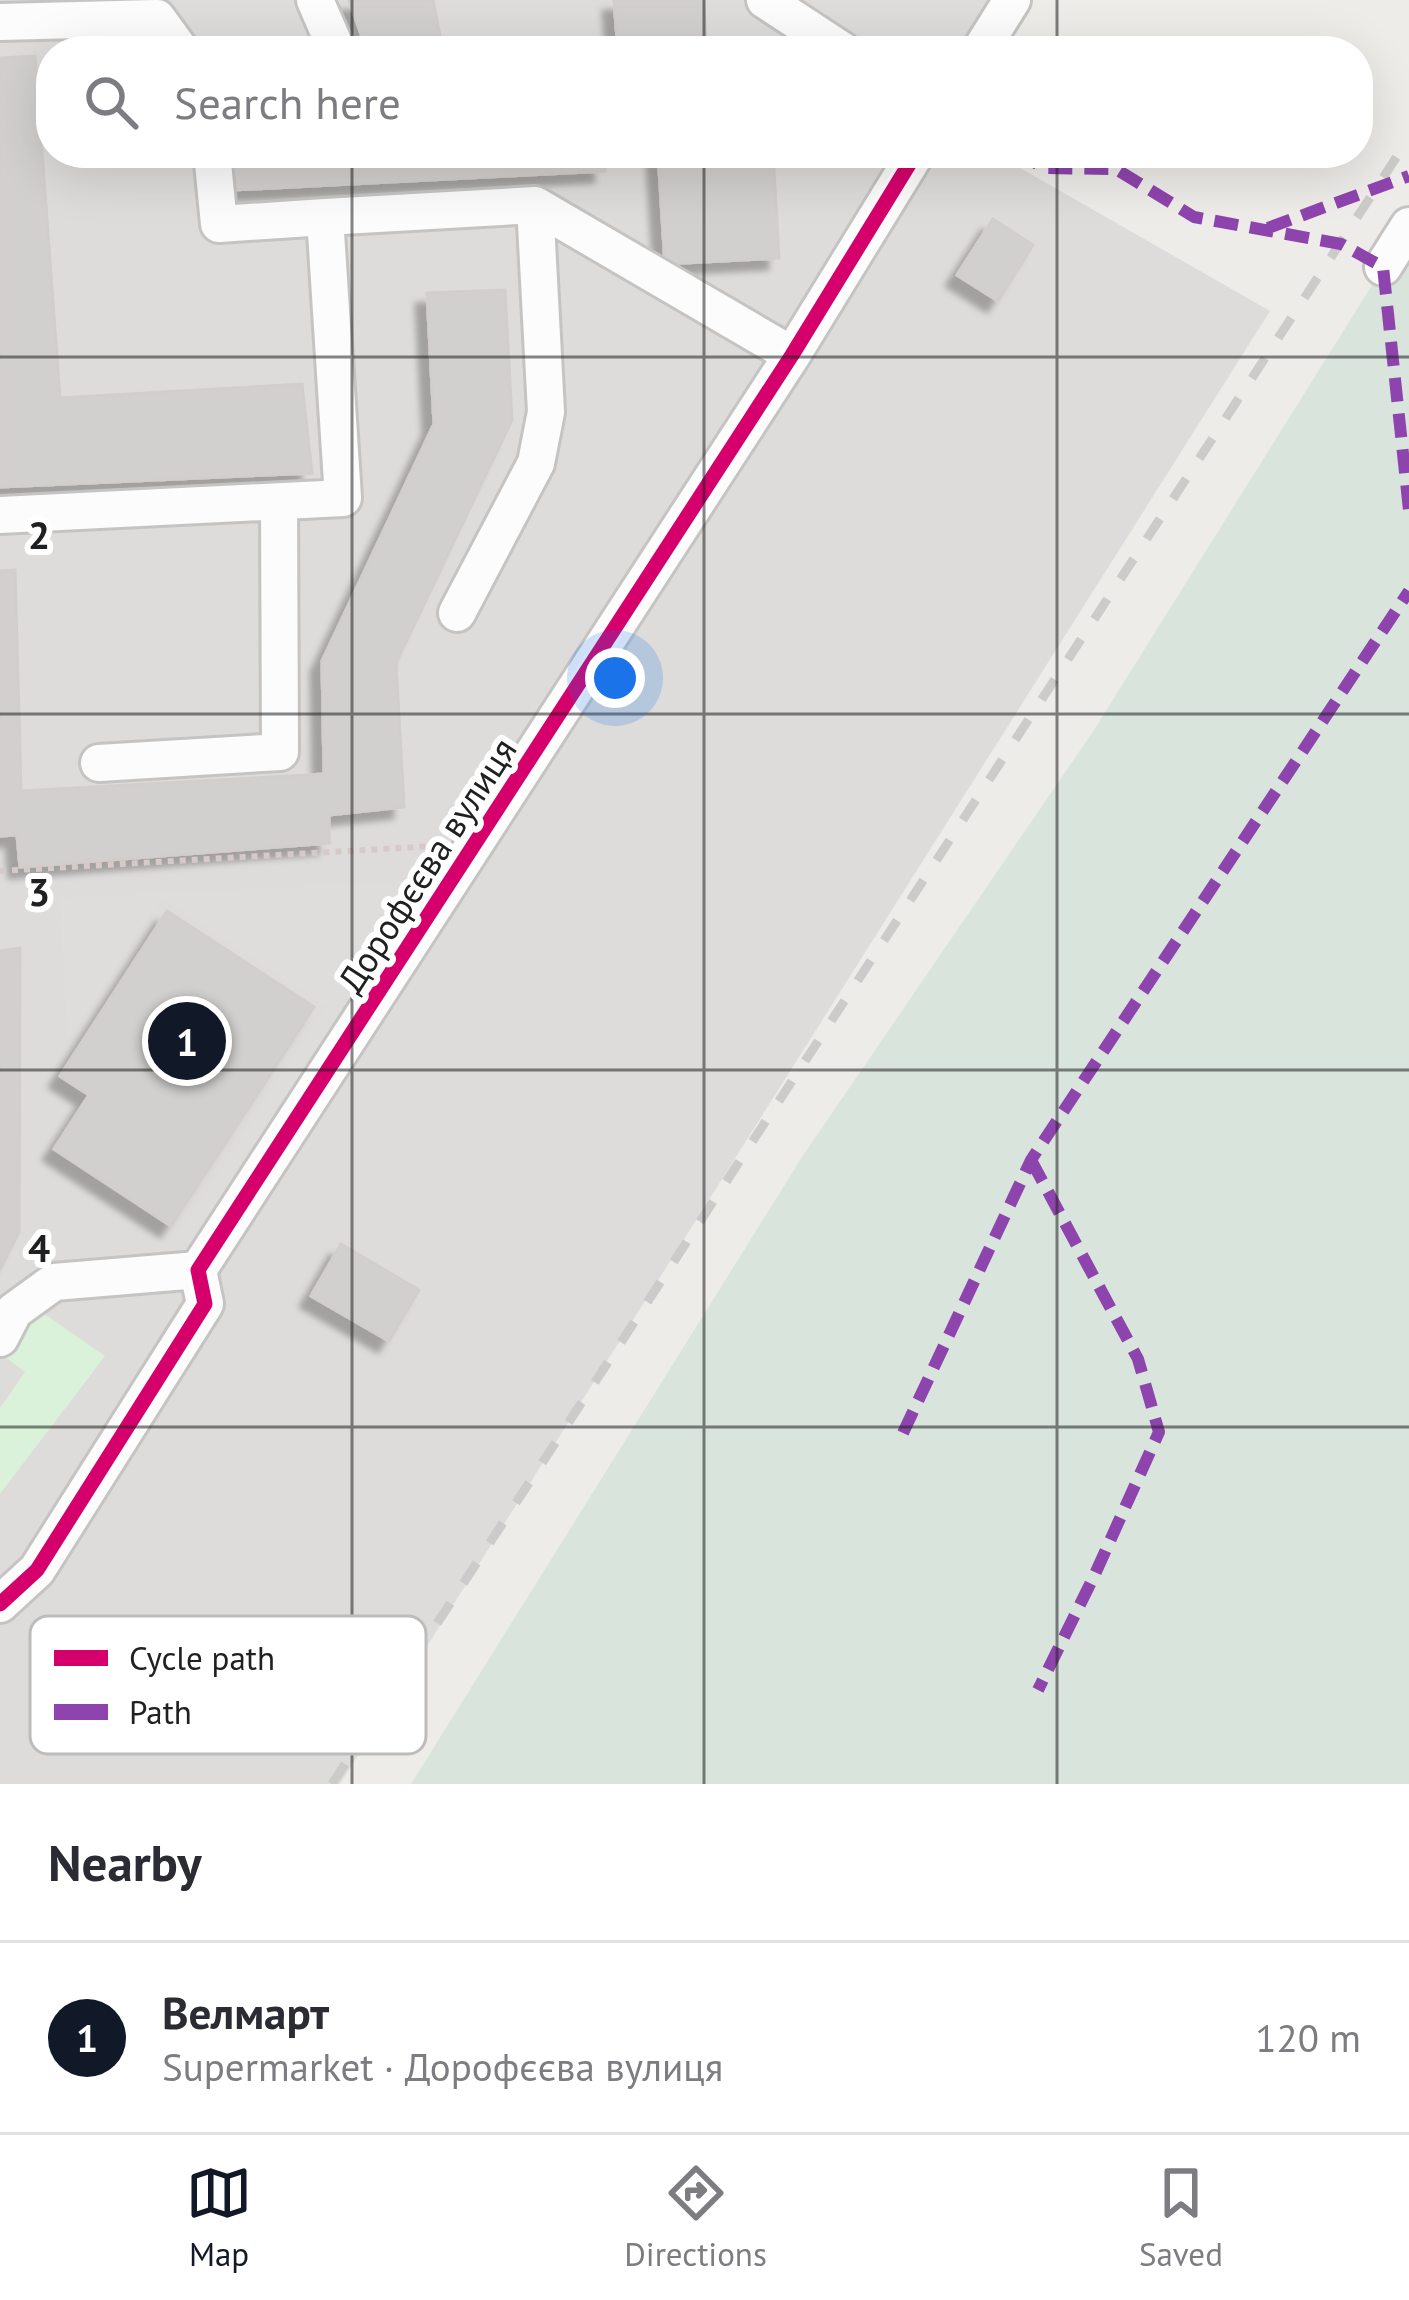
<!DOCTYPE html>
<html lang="en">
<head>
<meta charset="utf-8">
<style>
  :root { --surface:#fff; --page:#f7f7f7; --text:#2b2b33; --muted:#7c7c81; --line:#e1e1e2; --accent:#111827 }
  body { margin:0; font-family:"PT Sans",sans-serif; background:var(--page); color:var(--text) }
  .you { position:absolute; left:615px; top:678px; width:42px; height:42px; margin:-30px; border:9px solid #fff; border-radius:50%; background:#1a73e8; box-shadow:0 0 0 18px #1a73e833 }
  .badge { display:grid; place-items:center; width:78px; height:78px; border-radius:50%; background:var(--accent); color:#fff; font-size:39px; font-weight:700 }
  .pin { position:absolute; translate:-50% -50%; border:6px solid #fff; box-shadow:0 3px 12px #0006 }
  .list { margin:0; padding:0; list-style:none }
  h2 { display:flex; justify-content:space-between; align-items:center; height:156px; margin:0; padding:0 48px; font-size:51px }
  h2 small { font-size:39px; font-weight:400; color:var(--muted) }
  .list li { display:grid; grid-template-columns:78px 1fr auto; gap:36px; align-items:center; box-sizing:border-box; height:192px; padding:0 48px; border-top:3px solid var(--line) }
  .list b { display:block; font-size:45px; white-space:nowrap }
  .list p { margin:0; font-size:39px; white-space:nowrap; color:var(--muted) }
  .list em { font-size:39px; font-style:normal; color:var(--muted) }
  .icon { flex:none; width:66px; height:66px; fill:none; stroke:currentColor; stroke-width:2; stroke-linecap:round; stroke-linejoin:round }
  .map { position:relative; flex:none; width:1409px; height:1784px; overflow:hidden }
  .search { position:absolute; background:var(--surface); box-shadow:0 12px 48px #0002; left:36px; right:36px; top:36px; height:132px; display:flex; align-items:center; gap:30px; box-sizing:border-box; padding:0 42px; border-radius:48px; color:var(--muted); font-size:45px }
  .sheet { height:348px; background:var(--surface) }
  nav { display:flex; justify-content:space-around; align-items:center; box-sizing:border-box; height:168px; border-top:3px solid var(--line); background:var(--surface); font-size:33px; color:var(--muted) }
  nav a { display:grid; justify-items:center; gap:6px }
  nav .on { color:var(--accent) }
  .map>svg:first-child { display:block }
</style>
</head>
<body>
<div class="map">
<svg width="1409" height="1784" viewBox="0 0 1409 1784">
  <defs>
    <filter id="shadow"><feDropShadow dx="-11" dy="11" stdDeviation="3" flood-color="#0004"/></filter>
  </defs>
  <rect width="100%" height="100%" fill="#eeece9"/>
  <!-- residential -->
  <path fill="#dddcda" d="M0,0H1027L996,51H51V153H994L1270,311L340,1784H0Z"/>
  <!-- wetland -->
  <path fill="#d8e4dc" d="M1409,226V1784H411L804,1154L1094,730Z"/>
  <!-- park -->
  <path fill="#d9f2d9" d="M27,1302L105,1356L0,1494V1408L25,1372L0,1353Z"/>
  <!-- parking -->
  <path fill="#dedddc" d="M456,879L210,1255L179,1234L326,1007L161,898L68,1042L60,898Z"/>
  <!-- building -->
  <path fill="#d2d0ce" stroke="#d1cecb" stroke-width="3" filter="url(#shadow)" d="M349,0H433L443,51H361V34Z
    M614,0H703L706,35L688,37L689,51H618Z
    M35,56L60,398L302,384L312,473L0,487V58Z
    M230,153H603L605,171L233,190Z
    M658,153H773L779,258L665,264Z
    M993,219L1033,245L998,301L957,275Z
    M505,290L512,420L396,663L404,807L329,815V843L20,867L17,835L0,836V571L15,570L21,791L324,774L322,661L434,424L427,293Z
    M167,911L314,1007L171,1226L54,1149L89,1095L60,1076Z
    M20,948L19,1232L0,1270V951Z
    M341,1244L419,1290L389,1341L311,1296Z"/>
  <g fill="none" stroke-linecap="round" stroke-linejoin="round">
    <defs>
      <path id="minor" d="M315,0L337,51
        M765,0L843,51
        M0,22L157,18L181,51
        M980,51L1012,0
        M535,205L792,355
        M325,217L535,205L546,412L536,463L457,613
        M1383,267L1409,226
        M0,515L343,498L325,217L219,224L212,153
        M99,763L280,752L279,502
        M0,1338L14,1311L54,1282L198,1270
        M0,1604L37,1570L205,1304L198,1270L792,355L916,153"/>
    </defs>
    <!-- minor casing -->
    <use href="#minor" stroke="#c5c4c3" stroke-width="42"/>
    <!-- path -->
    <path stroke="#d6cac8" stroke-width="6" stroke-dasharray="6 6" stroke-linecap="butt" d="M0,871L434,846"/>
    <!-- minor -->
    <use href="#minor" stroke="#fcfcfc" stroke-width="36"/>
    <!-- rail -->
    <path stroke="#cbcbca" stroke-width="9" stroke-dasharray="24 24" stroke-linecap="butt" d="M332,1784L1409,138"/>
    <!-- quiet -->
    <path stroke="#8e44ad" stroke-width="12" stroke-dasharray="24 12" stroke-linecap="butt" d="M1016,153L1045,168L1116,169L1194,217L1341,244L1383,267L1409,510
      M1268,228L1409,176
      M1031,1160L1138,1359L1159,1432L1095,1574L1038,1690
      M903,1433L1031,1160L1409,591"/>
    <defs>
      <path id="cycleway" d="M0,1604L37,1570L205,1304L198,1270L792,355L916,153"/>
    </defs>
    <!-- cycleway casing -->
    <use href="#cycleway" stroke="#fff" stroke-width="22"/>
    <!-- cycleway -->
    <use href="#cycleway" stroke="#d6006c" stroke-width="15"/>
  </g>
  <!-- grid -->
  <path fill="none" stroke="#202020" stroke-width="3" stroke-opacity="0.55" d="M352,0V51M704,0V51M1057,0V51M352,153V1784M704,153V1784M1057,153V1784M0,357H1409M0,714H1409M0,1070H1409M0,1427H1409"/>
  <g text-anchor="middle" stroke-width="12" stroke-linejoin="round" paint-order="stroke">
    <!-- street labels -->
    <g font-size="36" fill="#202020" stroke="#fff">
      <text transform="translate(427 865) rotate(-57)" y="13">Дорофєєва вулиця</text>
    </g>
  </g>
  <!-- legend -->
  <rect x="30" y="1616" width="396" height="138" rx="18" fill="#fff" stroke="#bcbcbc" stroke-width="3"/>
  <rect x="54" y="1650" width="54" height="16" fill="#d6006c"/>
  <rect x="54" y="1704" width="54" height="16" fill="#8e44ad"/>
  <g font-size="33" fill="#202020">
    <text x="129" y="1670">Cycle path</text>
    <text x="129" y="1724">Path</text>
  </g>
  <g font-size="39" text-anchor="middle" font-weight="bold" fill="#202020" stroke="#fff" stroke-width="12" stroke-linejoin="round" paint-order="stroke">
    <text x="39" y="549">2</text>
    <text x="39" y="906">3</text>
    <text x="39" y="1262">4</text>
  </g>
</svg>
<div class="you"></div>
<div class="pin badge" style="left:187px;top:1041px">1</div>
<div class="search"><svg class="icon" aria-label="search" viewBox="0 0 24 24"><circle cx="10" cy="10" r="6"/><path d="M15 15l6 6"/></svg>Search here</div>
</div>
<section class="sheet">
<h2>Nearby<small></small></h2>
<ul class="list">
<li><span class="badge">1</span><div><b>Велмарт</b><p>Supermarket · Дорофєєва вулиця</p></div><em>120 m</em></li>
</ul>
</section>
<nav>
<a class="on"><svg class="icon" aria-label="map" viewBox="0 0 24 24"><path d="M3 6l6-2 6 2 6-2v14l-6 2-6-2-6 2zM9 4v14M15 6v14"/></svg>Map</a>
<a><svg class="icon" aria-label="directions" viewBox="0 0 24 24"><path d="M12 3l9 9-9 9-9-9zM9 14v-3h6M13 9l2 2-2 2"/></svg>Directions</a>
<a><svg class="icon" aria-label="saved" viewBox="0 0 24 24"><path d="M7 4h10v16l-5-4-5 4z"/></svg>Saved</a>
</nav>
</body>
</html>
